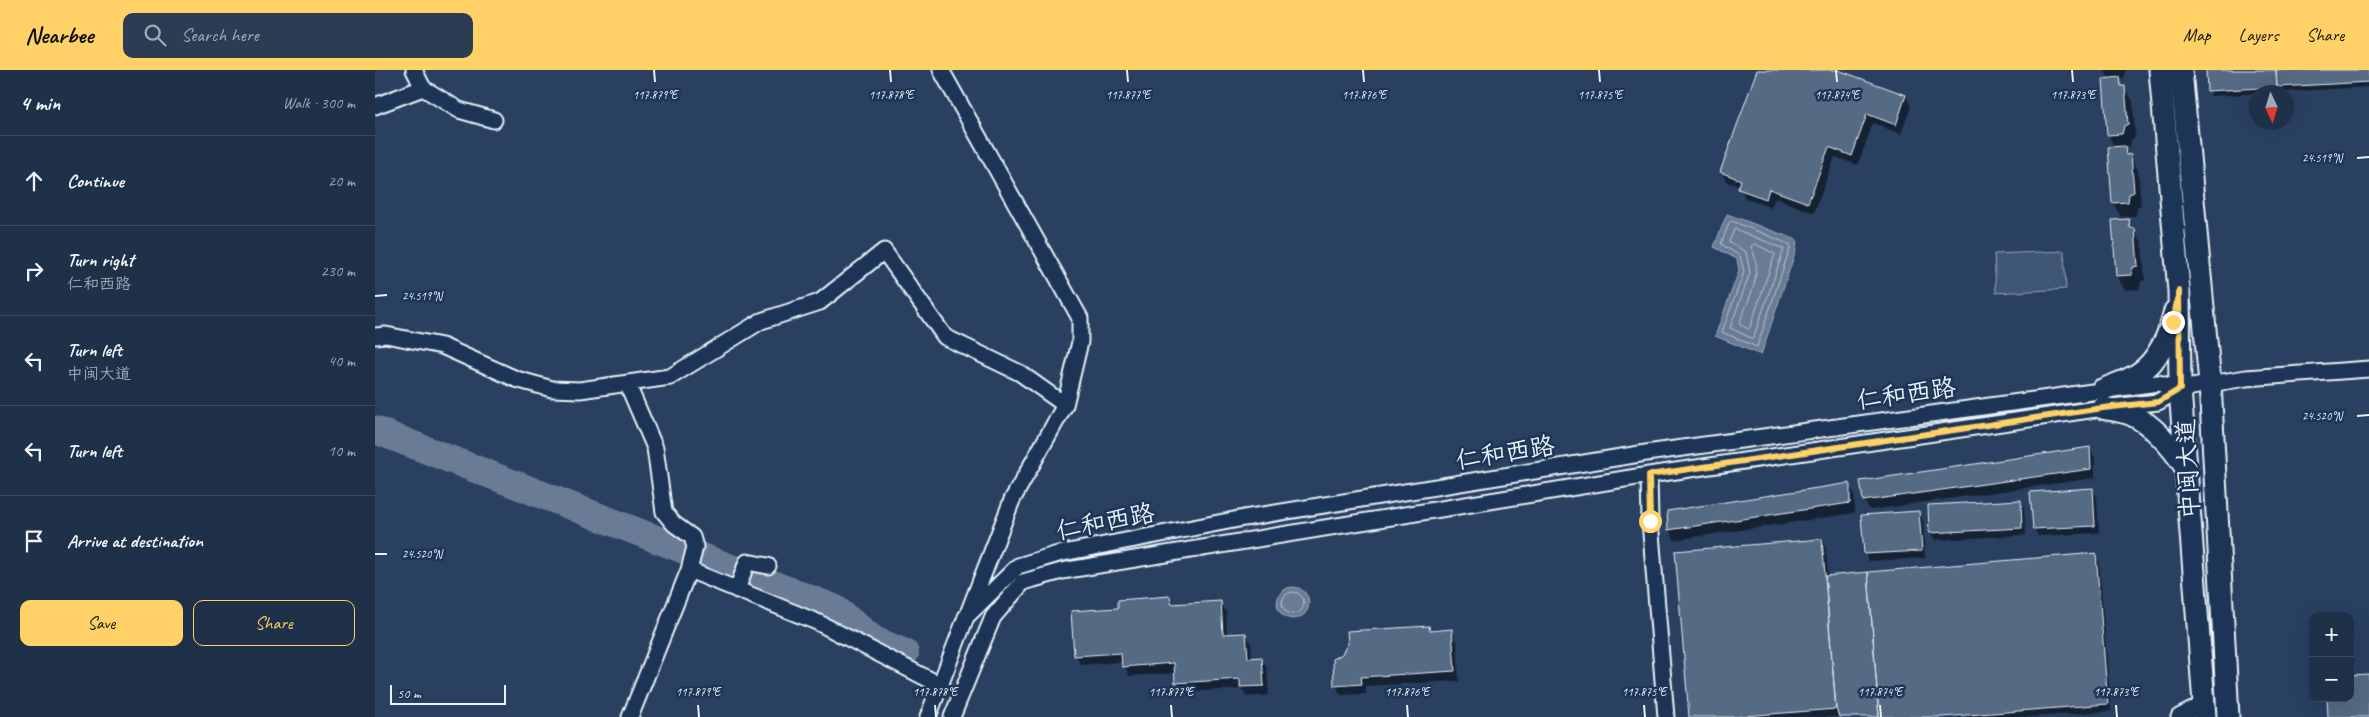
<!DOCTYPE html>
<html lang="en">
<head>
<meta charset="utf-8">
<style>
  :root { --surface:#1f3049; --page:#2c3c53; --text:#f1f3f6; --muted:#a1a9b4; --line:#3c4b61; --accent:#ffd166 }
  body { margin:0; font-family:Caveat,"LXGW WenKai TC",sans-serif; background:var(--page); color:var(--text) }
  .controls { position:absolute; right:15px; bottom:15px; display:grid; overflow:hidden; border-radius:10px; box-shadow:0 5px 20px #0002 }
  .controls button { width:45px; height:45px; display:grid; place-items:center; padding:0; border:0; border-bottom:1px solid var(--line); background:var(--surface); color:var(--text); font:25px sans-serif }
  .compass { position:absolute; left:1874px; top:15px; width:45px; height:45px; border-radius:50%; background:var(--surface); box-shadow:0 5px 20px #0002; rotate:176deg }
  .scale { position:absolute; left:15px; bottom:12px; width:116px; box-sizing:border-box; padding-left:5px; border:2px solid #e8f1f8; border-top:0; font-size:14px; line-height:18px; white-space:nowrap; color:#e8f1f8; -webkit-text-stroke:4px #1d3557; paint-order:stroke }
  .stop { position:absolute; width:15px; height:15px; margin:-11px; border:4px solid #ffd166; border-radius:50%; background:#fff }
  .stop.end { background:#ffd166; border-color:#fff; box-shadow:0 1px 5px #0008 }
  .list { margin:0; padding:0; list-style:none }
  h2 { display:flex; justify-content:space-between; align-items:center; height:65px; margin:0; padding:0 20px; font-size:21px }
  h2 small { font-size:16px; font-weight:400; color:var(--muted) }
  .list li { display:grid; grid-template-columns:32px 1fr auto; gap:15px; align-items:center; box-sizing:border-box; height:90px; padding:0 20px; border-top:1px solid var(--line) }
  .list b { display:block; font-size:19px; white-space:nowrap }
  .list p { margin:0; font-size:16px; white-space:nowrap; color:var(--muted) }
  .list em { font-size:16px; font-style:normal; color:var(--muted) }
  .actions { display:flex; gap:10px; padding:15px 20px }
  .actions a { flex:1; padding:11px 0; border:1px solid var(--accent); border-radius:10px; text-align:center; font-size:18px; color:var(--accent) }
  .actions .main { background:var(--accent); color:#111 }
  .icon { flex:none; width:28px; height:28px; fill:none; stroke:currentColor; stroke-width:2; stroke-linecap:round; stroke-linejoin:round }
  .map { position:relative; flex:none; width:1994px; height:647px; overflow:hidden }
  header { display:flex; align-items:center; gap:30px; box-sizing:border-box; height:70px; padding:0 25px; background:var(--accent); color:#111 }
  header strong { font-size:24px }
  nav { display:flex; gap:28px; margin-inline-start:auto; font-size:18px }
  .search { width:350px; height:45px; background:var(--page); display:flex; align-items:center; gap:12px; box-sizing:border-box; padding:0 18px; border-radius:10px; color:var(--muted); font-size:19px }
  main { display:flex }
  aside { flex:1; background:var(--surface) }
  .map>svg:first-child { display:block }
</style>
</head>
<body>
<header>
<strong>Nearbee</strong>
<div class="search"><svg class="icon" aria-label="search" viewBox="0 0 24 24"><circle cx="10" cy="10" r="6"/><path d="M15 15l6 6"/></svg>Search here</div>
<nav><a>Map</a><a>Layers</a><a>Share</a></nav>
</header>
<main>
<aside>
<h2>4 min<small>Walk · 300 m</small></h2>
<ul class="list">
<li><svg class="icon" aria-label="ahead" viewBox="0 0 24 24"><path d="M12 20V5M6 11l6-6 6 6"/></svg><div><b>Continue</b></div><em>20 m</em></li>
<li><svg class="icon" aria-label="right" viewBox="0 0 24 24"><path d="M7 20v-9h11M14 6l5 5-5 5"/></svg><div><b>Turn right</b><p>仁和西路</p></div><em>230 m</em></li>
<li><svg class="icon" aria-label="left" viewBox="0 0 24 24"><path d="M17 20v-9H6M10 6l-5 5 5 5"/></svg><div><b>Turn left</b><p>中闽大道</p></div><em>40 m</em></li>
<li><svg class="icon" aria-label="left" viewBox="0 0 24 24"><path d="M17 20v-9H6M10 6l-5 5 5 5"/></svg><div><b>Turn left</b></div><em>10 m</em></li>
<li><svg class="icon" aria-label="arrive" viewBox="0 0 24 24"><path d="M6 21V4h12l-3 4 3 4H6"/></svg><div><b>Arrive at destination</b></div></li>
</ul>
<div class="actions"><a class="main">Save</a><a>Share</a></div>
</aside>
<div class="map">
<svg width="1994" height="647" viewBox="0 0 1994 647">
  <rect width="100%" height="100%" fill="#294061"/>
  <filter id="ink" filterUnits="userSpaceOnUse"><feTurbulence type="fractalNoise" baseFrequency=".02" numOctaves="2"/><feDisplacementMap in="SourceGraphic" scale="10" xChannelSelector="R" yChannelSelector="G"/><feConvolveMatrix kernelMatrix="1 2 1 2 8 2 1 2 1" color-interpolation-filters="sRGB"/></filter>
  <g filter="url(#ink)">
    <!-- green -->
    <path fill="#415774" stroke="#94a4b6" d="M1689,181L1691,219L1621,223L1619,184Z"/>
    <!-- water -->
    <path fill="#6b7c95" stroke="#9dabbd" d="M1352,144L1422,170L1421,180L1386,285L1340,266L1364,201L1362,189L1339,177Z
      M902 533a16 16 0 1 1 32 0a16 16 0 1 1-32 0Z"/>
    <!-- shadow -->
    <path fill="#0007" d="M1384,0H1459L1531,26L1536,36L1526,64L1498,53L1483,95L1460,87L1439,143L1400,128L1396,138L1370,128L1365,116L1352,112L1346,102Z
      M1729,0H1753L1750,1L1749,9H1744L1758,31L1760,68L1756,70L1755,77L1750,78L1763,100L1766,136L1762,138L1761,146L1746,147L1738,133L1740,78L1733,64L1735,9Z
      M1832,0H1994V17L1836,26L1834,21Z
      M1753,150L1767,173L1770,210L1766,211L1764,219L1750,220L1742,206Z
      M1715,379L1720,388V408L1495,440L1489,431Z
      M1474,414L1479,424L1480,443L1300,470L1294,460Z
      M1717,419L1722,427L1724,463L1663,466L1659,459L1657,423Z
      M1645,432L1649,439L1651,465L1560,470L1555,463L1554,436Z
      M1543,442L1548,450L1550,488L1494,491L1490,484L1488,446Z
      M1446,471L1451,478L1453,507L1720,485L1724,492L1736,641L1658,647H1315Z
      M795,528L799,535L845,532L851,542L852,565L870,564L876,574L877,589L887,588L892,598L894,625L872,627L867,619L807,622L802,613L801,603L754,606L748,592L706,595L700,585L745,539Z
      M1054,557L1057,562L1076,561L1082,571L1084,611L991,616V624L966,625L961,616Z"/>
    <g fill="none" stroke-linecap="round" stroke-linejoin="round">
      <!-- shore -->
      <path stroke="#b6c2d0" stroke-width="1" d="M1357,151L1416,175L1382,277L1347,262L1369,202L1365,186L1346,174L1354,153Z
        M1360,159L1409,179L1378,269L1355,258L1375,203L1371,182L1354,172Z
        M1380,174L1400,184L1375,257L1373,259L1364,254C1373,229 1390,203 1376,177Z
        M907 533a11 11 0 1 1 22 0a11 11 0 1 1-22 0Z"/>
      <!-- river -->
      <path stroke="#6b7c95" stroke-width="28" d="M0,360L459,538L499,570L530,583"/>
    </g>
    <!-- building -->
    <path fill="#556a83" stroke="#e8f1f8" d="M1382,0H1463L1531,25L1521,55L1492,44L1477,86L1454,77L1433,133L1394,119L1391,129L1363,119L1366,110L1345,102Z
      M1831,0H1901L1902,17L1832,21Z
      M1901,0H1994V12L1902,17Z
      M1745,7L1746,16H1750L1753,54L1749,56L1747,64L1732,65L1728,9Z
      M1750,76L1751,85L1756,84L1759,122L1754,124L1753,132L1737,133L1733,77Z
      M1754,149L1755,158H1760L1763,196L1758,197L1757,205L1741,206L1737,150Z
      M1715,377L1716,399L1488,431L1485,411Z
      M1475,413V433L1293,460L1292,441Z
      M1718,418L1720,456L1658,459L1655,422Z
      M1646,430L1647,458L1554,463L1553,435Z
      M1544,441L1547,481L1489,484L1486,445Z
      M1447,469L1461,639L1356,647H1314L1300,481Z
      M1721,483L1733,634L1567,647H1504L1493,502Z
      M1493,502L1504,647H1464L1461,639L1450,506Z
      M795,526L796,534L846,531L848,564L871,563L873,588L887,587L889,616L865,617V609L800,613L799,593L747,597L746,583L699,586L696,541L743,538V530Z
      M1054,556L1055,561L1077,559L1080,601L986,607L987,614L959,616L958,589L967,584L973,573L972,561Z
      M1994,604V647H1953L1952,628H1975V605Z"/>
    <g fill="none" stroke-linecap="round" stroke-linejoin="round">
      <defs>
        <path id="street" d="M39,0L48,18L84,40L119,50
          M566,0L705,248V272L690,335L637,430L594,541
          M0,36L48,18
          M0,266L11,265L67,276L141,309L177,319L205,320L295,307L386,251L445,232L509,181L570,267L645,303L690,335
          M252,313L280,378L289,442L299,454L317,467L320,477L314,500
          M1274,405L1275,451L1291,647
          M362,520L372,492L393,496
          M255,647L314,500L442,552L567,616
          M553,647L591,547L643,496L683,484L869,448L1271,383L1783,313L1805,319
          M577,647L618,547L648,512L687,501L1274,405L1728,338L1783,332L1805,319L1871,308L1994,299
          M1804,647L1829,634"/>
        <path id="secondary" d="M1785,0L1804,221L1805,319L1830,647
          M1806,0L1835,313L1853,647
          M1727,320C1738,315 1752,311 1763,304C1783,292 1795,263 1800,241
          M1728,338C1736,340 1746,341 1755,344C1777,353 1798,378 1811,398"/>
      </defs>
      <!-- street casing -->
      <use href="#street" stroke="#e8f1f8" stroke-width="19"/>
      <!-- secondary casing -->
      <use href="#secondary" stroke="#e8f1f8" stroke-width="25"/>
      <!-- street -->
      <use href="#street" stroke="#1d3557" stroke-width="15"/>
      <!-- secondary -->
      <use href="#secondary" stroke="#1d3557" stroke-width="21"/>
    </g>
  </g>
  <g fill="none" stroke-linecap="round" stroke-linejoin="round" filter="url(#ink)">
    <!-- route -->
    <path stroke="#ffd166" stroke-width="6" d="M1275,451L1274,405L1728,338L1783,332L1805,319L1804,221L1798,252"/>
  </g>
  <!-- ticks -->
  <path fill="none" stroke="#e8f1f8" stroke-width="2" d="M279,0L280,12M515,0L516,12M752,0L753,12M988,0L989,12M1224,0L1225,12M1461,0L1462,12M1697,0L1698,12M1982,88L1994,87M0,226L12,225M1982,346L1994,345M0,484H12M323,635L324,647M560,635L561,647M796,635L797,647M1032,635L1033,647M1269,635L1270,647M1505,635L1506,647M1741,635L1742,647"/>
  <g text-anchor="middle" stroke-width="5" stroke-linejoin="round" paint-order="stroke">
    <!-- street labels -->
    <g font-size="25" fill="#e8f1f8" stroke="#1d3557">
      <text transform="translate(1531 323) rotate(-8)" y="9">仁和西路</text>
      <text transform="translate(1130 382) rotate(-9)" y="9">仁和西路</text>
      <text transform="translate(1812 399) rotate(-93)" y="9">中闽大道</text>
      <text transform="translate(730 451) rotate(-11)" y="9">仁和西路</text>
    </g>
  </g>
  <g font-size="12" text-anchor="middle" fill="#e8f1f8" stroke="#1d3557" stroke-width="5" stroke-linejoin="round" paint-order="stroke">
    <text x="280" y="29">117.879°E</text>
    <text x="516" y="29">117.878°E</text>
    <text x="753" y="29">117.877°E</text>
    <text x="989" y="29">117.876°E</text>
    <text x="1225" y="29">117.875°E</text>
    <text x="1462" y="29">117.874°E</text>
    <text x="1698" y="29">117.873°E</text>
    <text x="1947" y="92">24.519°N</text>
    <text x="47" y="230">24.519°N</text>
    <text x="1947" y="350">24.520°N</text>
    <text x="47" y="488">24.520°N</text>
    <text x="323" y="626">117.879°E</text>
    <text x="560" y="626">117.878°E</text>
    <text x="796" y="626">117.877°E</text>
    <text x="1032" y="626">117.876°E</text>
    <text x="1269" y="626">117.875°E</text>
    <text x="1505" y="626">117.874°E</text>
    <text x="1741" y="626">117.873°E</text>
  </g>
</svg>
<div class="controls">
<button>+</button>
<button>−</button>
</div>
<svg class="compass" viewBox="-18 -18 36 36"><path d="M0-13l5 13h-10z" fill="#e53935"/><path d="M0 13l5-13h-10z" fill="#a1a9b4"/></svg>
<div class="scale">50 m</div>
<div class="stop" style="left:1275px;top:451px"></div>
<div class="stop end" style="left:1798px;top:252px"></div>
</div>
</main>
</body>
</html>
